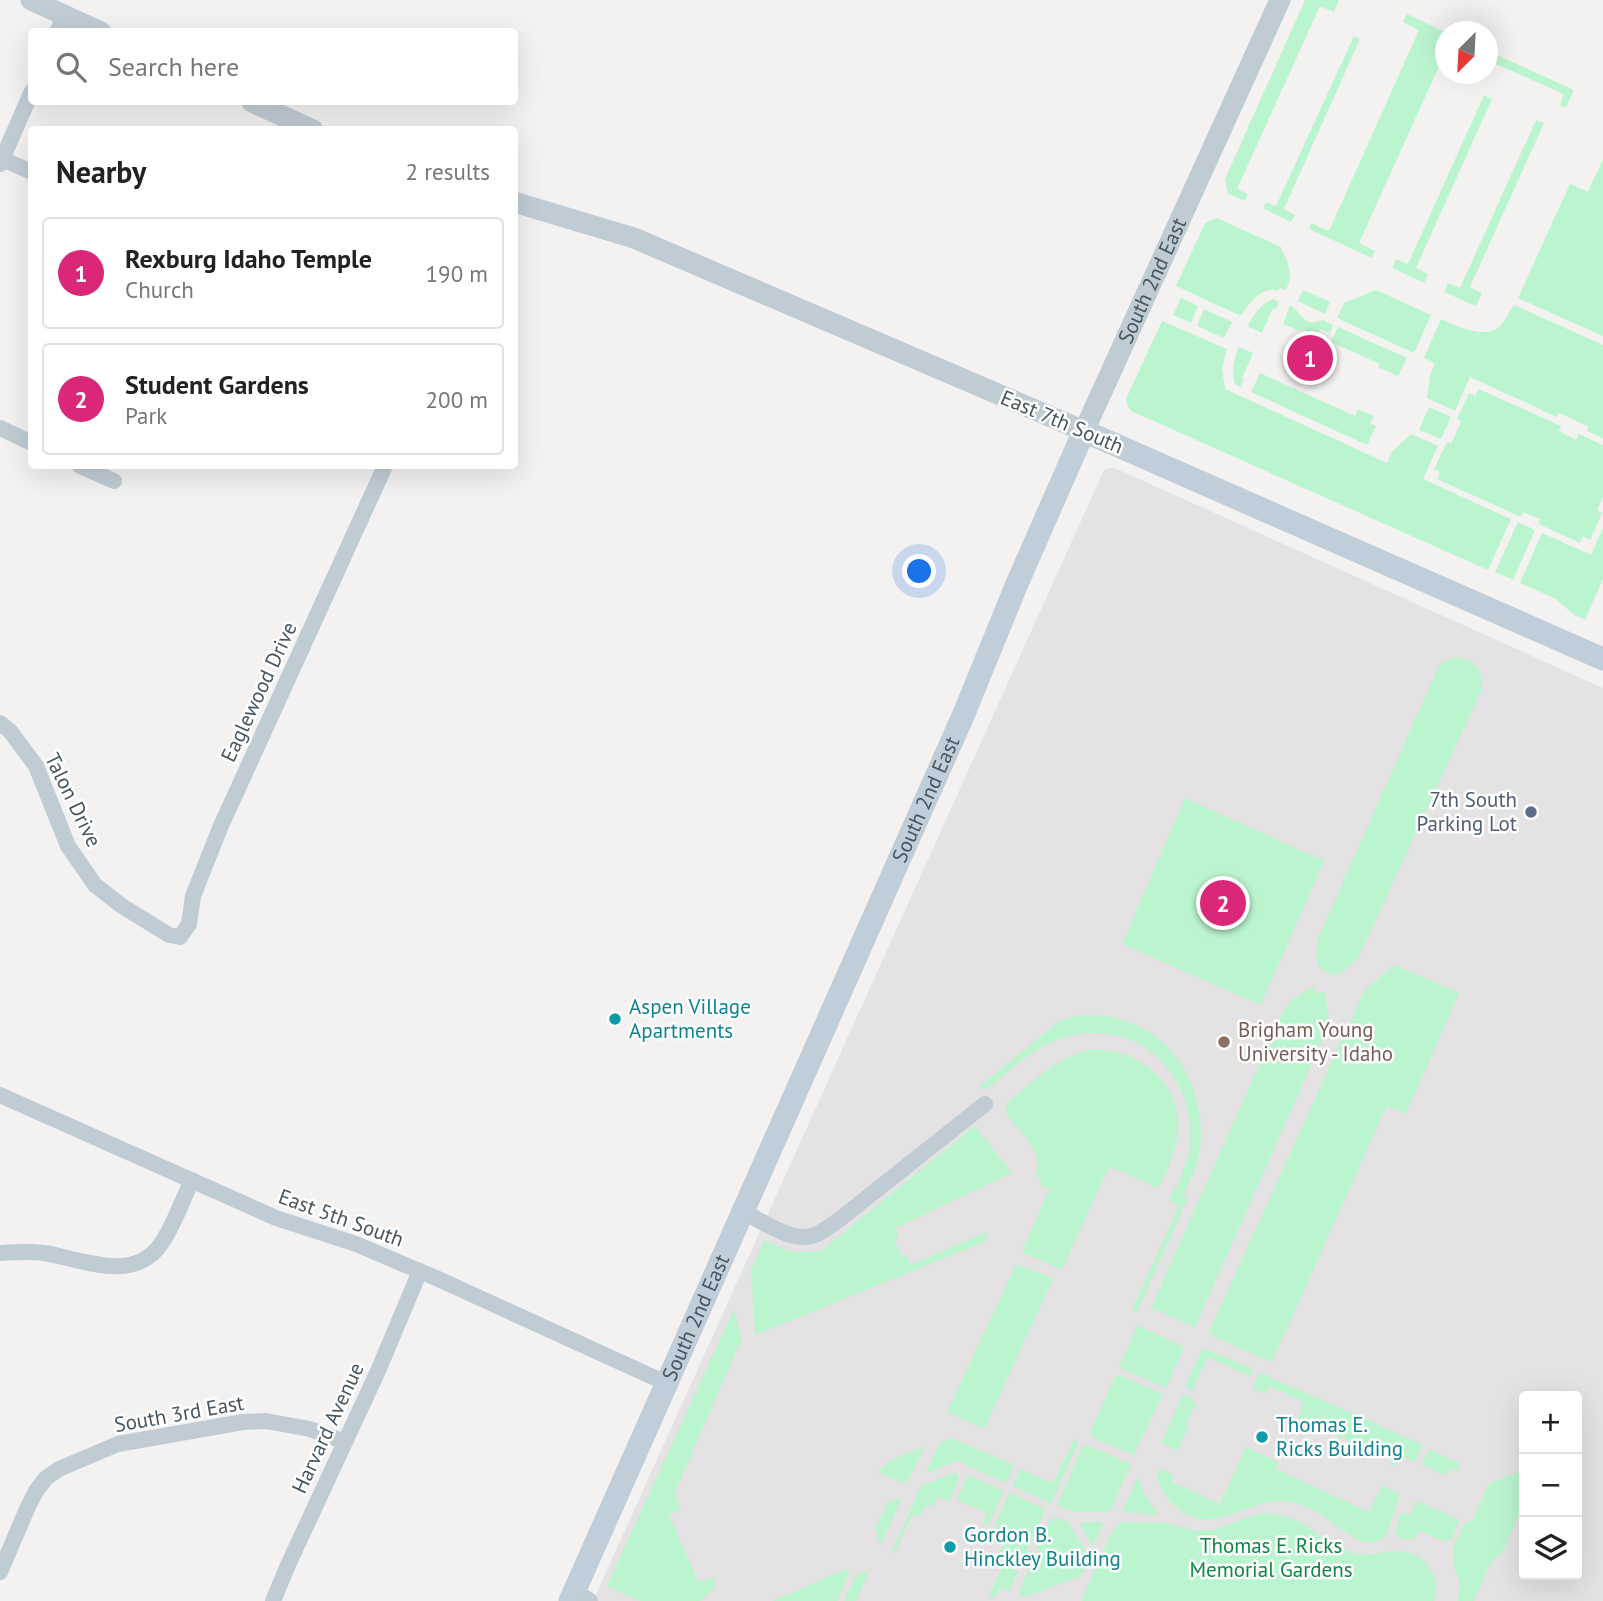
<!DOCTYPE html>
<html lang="en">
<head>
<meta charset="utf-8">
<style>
  :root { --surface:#fff; --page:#f2f2f2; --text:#222; --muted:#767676; --line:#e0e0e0; --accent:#db2777 }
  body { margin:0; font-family:"PT Sans",sans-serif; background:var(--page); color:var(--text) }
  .controls { position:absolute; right:21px; bottom:21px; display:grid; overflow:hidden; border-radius:7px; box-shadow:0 7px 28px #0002 }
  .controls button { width:63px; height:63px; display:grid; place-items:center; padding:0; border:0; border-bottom:2px solid var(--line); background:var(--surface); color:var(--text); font:35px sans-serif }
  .compass { position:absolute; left:1435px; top:21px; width:63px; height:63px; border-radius:50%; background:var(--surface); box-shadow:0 7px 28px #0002; rotate:204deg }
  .you { position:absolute; left:920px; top:572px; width:24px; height:24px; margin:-18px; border:5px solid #fff; border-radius:50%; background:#1a73e8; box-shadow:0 0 0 10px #1a73e833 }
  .badge { display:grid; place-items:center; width:46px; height:46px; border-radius:50%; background:var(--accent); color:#fff; font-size:23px; font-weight:700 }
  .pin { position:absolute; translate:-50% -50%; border:4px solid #fff; box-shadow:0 2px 7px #0006 }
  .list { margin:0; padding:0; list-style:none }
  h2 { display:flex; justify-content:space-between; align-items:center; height:91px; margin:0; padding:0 28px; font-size:30px }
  h2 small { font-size:23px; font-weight:400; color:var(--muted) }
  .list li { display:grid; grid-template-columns:46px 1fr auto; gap:21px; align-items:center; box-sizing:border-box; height:112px; margin:0 14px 14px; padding:0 14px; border:2px solid var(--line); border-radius:7px }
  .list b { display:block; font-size:26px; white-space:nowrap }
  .list p { margin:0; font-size:23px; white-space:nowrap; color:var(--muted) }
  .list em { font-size:23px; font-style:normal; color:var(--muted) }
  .icon { flex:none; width:38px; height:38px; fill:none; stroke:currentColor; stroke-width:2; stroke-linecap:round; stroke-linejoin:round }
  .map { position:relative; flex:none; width:1603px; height:1601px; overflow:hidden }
  .search { position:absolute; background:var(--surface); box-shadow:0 7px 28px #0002; left:28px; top:28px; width:490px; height:77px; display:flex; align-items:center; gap:18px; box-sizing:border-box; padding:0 24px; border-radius:7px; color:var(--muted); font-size:26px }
  .panel { position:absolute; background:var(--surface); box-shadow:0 7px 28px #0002; left:28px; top:126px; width:490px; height:343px; border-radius:7px }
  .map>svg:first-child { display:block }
</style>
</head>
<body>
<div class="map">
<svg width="1603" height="1601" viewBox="0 0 1603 1601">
  <rect width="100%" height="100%" fill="#f4f1f1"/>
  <!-- education -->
  <path fill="#e5e2e3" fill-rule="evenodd" d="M1110,468L1117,469L1603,688V1601H593L1104,470ZM1524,1396H1577V1575H1524Z"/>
  <!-- green -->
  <path fill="#bbf5cf" d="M1305,0H1339L1334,12L1320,6L1237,189L1248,194L1245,201L1228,194L1225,179Z
    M1407,14L1445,32V53L1359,243L1375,251L1372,258L1309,229L1311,223L1329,231L1419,30L1403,22Z
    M1354,36L1360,39L1284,209L1295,215L1291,222L1263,208L1266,202L1276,206Z
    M1488,51L1574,90L1566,108L1560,105L1564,94L1491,62L1488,68Z
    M1484,95L1492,99L1416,268L1428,274L1424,283L1392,268L1396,259L1408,264Z
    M1536,120L1544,123L1470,287L1482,293L1476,306L1444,292L1448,283L1460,288Z
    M1603,159V336L1518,298L1570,184L1588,192Z
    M1217,218L1281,247C1288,264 1294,272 1286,290L1280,288L1278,291C1263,285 1248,304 1241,316L1176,286L1205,223Z
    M1303,290L1330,302L1325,314L1298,301Z
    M1376,290L1431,315L1414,353L1337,318L1344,303Z
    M1181,298L1198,306L1191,323L1173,315Z
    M1273,299L1279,302L1276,309L1273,308L1262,333L1248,326C1253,315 1261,304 1273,299Z
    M1290,305C1303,313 1302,328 1323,320L1333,325L1330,333L1320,329L1317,335L1302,329L1300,331L1283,324Z
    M1514,305L1603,345V438L1587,431L1588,426L1559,413L1557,417L1470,377L1455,411L1427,398L1430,375L1435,363L1424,358L1441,319C1457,326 1486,341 1501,325C1506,320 1509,311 1514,305Z
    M1204,309L1232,322L1224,338L1197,326Z
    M1162,321L1227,349L1222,368L1225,389L1387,463L1392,452L1411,434L1438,446L1423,479L1511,519L1488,570L1131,411L1127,405L1126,399Z
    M1338,327L1407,358L1398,376L1378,367L1380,364L1331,342Z
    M1239,347L1253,353L1242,378L1244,379L1240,387L1235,384C1232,371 1233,359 1239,347Z
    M1260,373L1355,416L1358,409L1374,416L1370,423L1376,426L1367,445L1251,392Z
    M1479,389L1561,426L1559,431L1576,440L1579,434L1603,445V497L1597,510L1602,513L1590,540L1583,536L1580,543L1539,524L1540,519L1523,512L1521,517L1437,479L1440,472L1434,469L1447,442L1451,444L1461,422L1457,419L1469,393L1475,396Z
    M1429,407L1451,417L1441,439L1419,430Z
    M1518,522L1535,530L1513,580L1495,572Z
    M1603,528V579L1585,620L1574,615L1556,599L1520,583L1542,533L1591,555Z
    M1456,657C1477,661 1482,668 1482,689L1359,957L1343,972L1332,975C1331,974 1322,969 1321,969C1314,960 1316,946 1319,936L1437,670L1442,663Z
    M1185,798L1324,861L1261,1005L1122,944Z
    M1394,965L1459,993L1406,1114L1387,1106L1272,1362L1208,1334L1364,991Z
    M1313,987L1316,992L1325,993L1329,1020L1325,1034L1195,1327L1151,1308L1281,1016C1289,1000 1297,995 1313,987Z
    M1085,1015C1160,1013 1209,1077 1200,1149C1198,1166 1190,1180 1184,1195L1187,1200L1137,1312L1132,1310L1179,1205L1169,1200C1177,1183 1188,1164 1190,1145C1196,1071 1134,1016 1062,1038C1032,1047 1010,1072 986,1089L978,1088L1058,1022L1069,1017Z
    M1096,1049C1149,1052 1190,1093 1175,1148C1171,1162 1165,1176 1158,1188L1109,1166L1062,1270L1022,1252L1049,1189L1040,1184L1041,1179L1035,1176C1045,1147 1017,1133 1005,1110L1009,1101C1036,1080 1061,1053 1096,1049Z
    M975,1126L1012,1173L895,1228L899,1238L895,1240L901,1256L906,1255L911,1265L986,1232L988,1234L984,1242L755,1335L751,1270L764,1240C789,1251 795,1256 822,1250Z
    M1016,1264L1053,1279L984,1429L947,1412Z
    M734,1309L742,1341L738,1347L677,1488L676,1496L681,1509L669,1514L698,1582L712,1578L715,1580L714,1588L700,1601H640L607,1586Z
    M1137,1325L1184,1347L1166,1388L1119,1367Z
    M1203,1348L1253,1369L1250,1376L1208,1357L1192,1391L1187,1389L1186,1384Z
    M1259,1372L1421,1444L1422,1446L1415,1462L1400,1455L1395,1466L1390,1463L1391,1460L1298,1418L1304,1402L1269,1386L1265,1394L1253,1389Z
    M1117,1376H1121L1159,1392L1162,1396L1134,1455L1093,1438L1090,1432L1114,1378Z
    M1184,1395L1193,1399L1194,1405L1199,1408L1198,1410L1193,1408L1186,1425L1189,1427L1178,1451L1161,1443L1182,1396Z
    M951,1438L1014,1465L1006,1483L962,1463L960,1460L929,1472L927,1470L940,1443Z
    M1074,1439L1079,1442L1051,1503L1013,1486L1020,1469L1053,1483Z
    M1084,1444L1131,1464L1110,1511L1107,1512H1074L1057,1505Z
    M924,1447L908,1481L902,1483L879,1472C887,1458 910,1453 924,1447Z
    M1246,1447L1278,1462L1276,1469L1369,1512L1382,1485L1400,1494L1388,1532C1371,1560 1337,1524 1320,1514C1311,1508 1300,1504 1290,1502C1249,1494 1212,1543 1173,1504C1164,1495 1157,1483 1157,1471L1162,1469L1174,1475L1172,1482L1220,1504Z
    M1429,1449L1460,1464L1457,1471L1450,1468L1446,1476L1422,1464Z
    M1524,1470V1501L1505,1549L1489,1566L1474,1601H1457C1464,1577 1453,1575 1453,1555C1452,1545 1461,1532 1466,1522L1472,1521L1489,1483Z
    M954,1473H957L959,1479L949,1501L938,1497L934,1505L925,1507L920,1517L912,1514L895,1553L892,1552L921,1486Z
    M968,1475L1004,1491L988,1525L983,1522L987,1513L957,1500Z
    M1137,1479L1140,1480L1143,1492L1158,1515L1122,1512Z
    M1009,1493L1041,1507L1044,1512L1020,1566L1005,1559L1006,1556L999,1553L1005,1541L998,1538L1001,1531L994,1527Z
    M902,1498L881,1545L875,1530L888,1502Z
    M1417,1501L1458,1519L1459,1522L1452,1539L1443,1541L1420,1531L1414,1539H1402L1396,1535V1528L1402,1512L1410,1515Z
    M1264,1513C1281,1514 1295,1518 1310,1528C1320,1535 1329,1545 1341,1549C1346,1551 1352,1553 1356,1554C1383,1557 1413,1539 1431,1570C1437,1580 1437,1589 1434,1601H1081L1113,1530L1122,1522L1165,1523L1198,1531L1214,1530L1246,1518Z
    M1056,1517L1068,1522L1089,1557C1088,1564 1084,1572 1079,1577L1025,1597L1021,1596L1019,1591L1050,1521L1052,1518Z
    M1082,1522H1102L1103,1524L1093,1546L1080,1525Z
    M1003,1565L1018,1571L1009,1591L1000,1588L995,1598L989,1596Z
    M846,1569H848L849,1573L837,1601H773Z
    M869,1571L856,1601H844L856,1575Z"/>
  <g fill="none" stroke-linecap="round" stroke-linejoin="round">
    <!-- minor -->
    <path stroke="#c0ccd4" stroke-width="16" d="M57,32L65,15
      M2,159L32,172
      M0,164L32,91
      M0,428L32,443
      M80,466L114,481
      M0,723L10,731L36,766L68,846L95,885L122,906L169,935L180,937L189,924L193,896L220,828L385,466
      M0,1095L276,1218L356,1244L436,1278L666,1383
      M744,1212C764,1222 794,1245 817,1234C825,1230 833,1224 840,1219L985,1104
      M0,1253C14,1252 30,1251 44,1253C82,1259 133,1284 161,1244C174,1225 182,1201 192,1180
      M0,1572L27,1509L36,1491L46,1478L59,1469L118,1444L243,1422L266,1421L310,1429L345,1442
      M575,1591L590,1601
      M273,1601L288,1565L378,1371L420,1271"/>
    <!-- tertiary -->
    <g stroke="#c0ccd4" stroke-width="21">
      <path d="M31,0L101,32"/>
      <path d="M252,102L313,130"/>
      <path id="s1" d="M514,202L634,238L1084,431L1280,0"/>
    </g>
    <!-- secondary -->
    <path stroke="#c0ceda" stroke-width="23" id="s2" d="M570,1601L963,716L1016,586L1084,431L1603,659"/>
  </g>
  <!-- markers -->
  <circle fill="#5c6f8a" stroke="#fff" stroke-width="2.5" cx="1531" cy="812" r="7"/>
  <g fill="#0f9aa8" stroke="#fff" stroke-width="2.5">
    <circle cx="615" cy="1019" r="7"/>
    <circle cx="1262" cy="1437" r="7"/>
    <circle cx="950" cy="1547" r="7"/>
  </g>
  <circle fill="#8d6e63" stroke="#fff" stroke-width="2.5" cx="1224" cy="1042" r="7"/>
  <g text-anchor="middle" stroke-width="5" stroke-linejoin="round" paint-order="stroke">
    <!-- street labels -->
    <g font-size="21" fill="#465661" stroke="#fff">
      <text dy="7" stroke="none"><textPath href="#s1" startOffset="780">South 2nd East</textPath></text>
      <text transform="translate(1062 422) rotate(23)" y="7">East 7th South</text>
      <text transform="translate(259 692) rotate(-65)" y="7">Eaglewood Drive</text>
      <text transform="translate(73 800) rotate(64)" y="7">Talon Drive</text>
      <text dy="7" stroke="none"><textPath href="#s2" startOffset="877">South 2nd East</textPath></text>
      <text transform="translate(341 1218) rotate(20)" y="7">East 5th South</text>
      <text dy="7" stroke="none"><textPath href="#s2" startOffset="310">South 2nd East</textPath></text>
      <text transform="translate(179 1414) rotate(-10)" y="7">South 3rd East</text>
      <text transform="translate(328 1428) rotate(-65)" y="7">Harvard Avenue</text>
    </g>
    <!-- service labels -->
    <g font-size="21" fill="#4e5e75" stroke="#fff" text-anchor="end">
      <text x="1517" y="807">7th South<tspan x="1517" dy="24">Parking Lot</tspan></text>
    </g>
    <!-- culture labels -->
    <g font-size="21" fill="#0d838f" stroke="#fff" text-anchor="start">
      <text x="629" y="1014">Aspen Village<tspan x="629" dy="24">Apartments</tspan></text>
      <text x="1276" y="1432">Thomas E.<tspan x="1276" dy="24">Ricks Building</tspan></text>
      <text x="964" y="1542">Gordon B.<tspan x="964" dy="24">Hinckley Building</tspan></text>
    </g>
    <!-- education labels -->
    <g font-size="21" fill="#785e54" stroke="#fff" text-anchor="start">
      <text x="1238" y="1037">Brigham Young<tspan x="1238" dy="24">University - Idaho</tspan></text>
    </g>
    <!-- park labels -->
    <g font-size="21" fill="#0c8843" stroke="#fff">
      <text x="1271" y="1553">Thomas E. Ricks<tspan x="1271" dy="24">Memorial Gardens</tspan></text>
    </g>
  </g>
</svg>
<div class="controls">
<button>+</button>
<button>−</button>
<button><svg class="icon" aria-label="layers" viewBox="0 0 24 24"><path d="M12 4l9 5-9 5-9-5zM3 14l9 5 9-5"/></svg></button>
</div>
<svg class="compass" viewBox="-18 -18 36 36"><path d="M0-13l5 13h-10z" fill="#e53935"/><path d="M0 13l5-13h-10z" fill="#767676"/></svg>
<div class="you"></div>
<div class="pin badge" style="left:1310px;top:358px">1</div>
<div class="pin badge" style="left:1223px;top:903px">2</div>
<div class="search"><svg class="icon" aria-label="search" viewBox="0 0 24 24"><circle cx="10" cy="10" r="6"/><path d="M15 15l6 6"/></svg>Search here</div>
<section class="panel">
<h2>Nearby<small>2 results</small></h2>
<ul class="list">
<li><span class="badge">1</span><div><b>Rexburg Idaho Temple</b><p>Church</p></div><em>190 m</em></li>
<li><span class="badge">2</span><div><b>Student Gardens</b><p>Park</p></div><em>200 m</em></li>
</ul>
</section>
</div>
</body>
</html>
